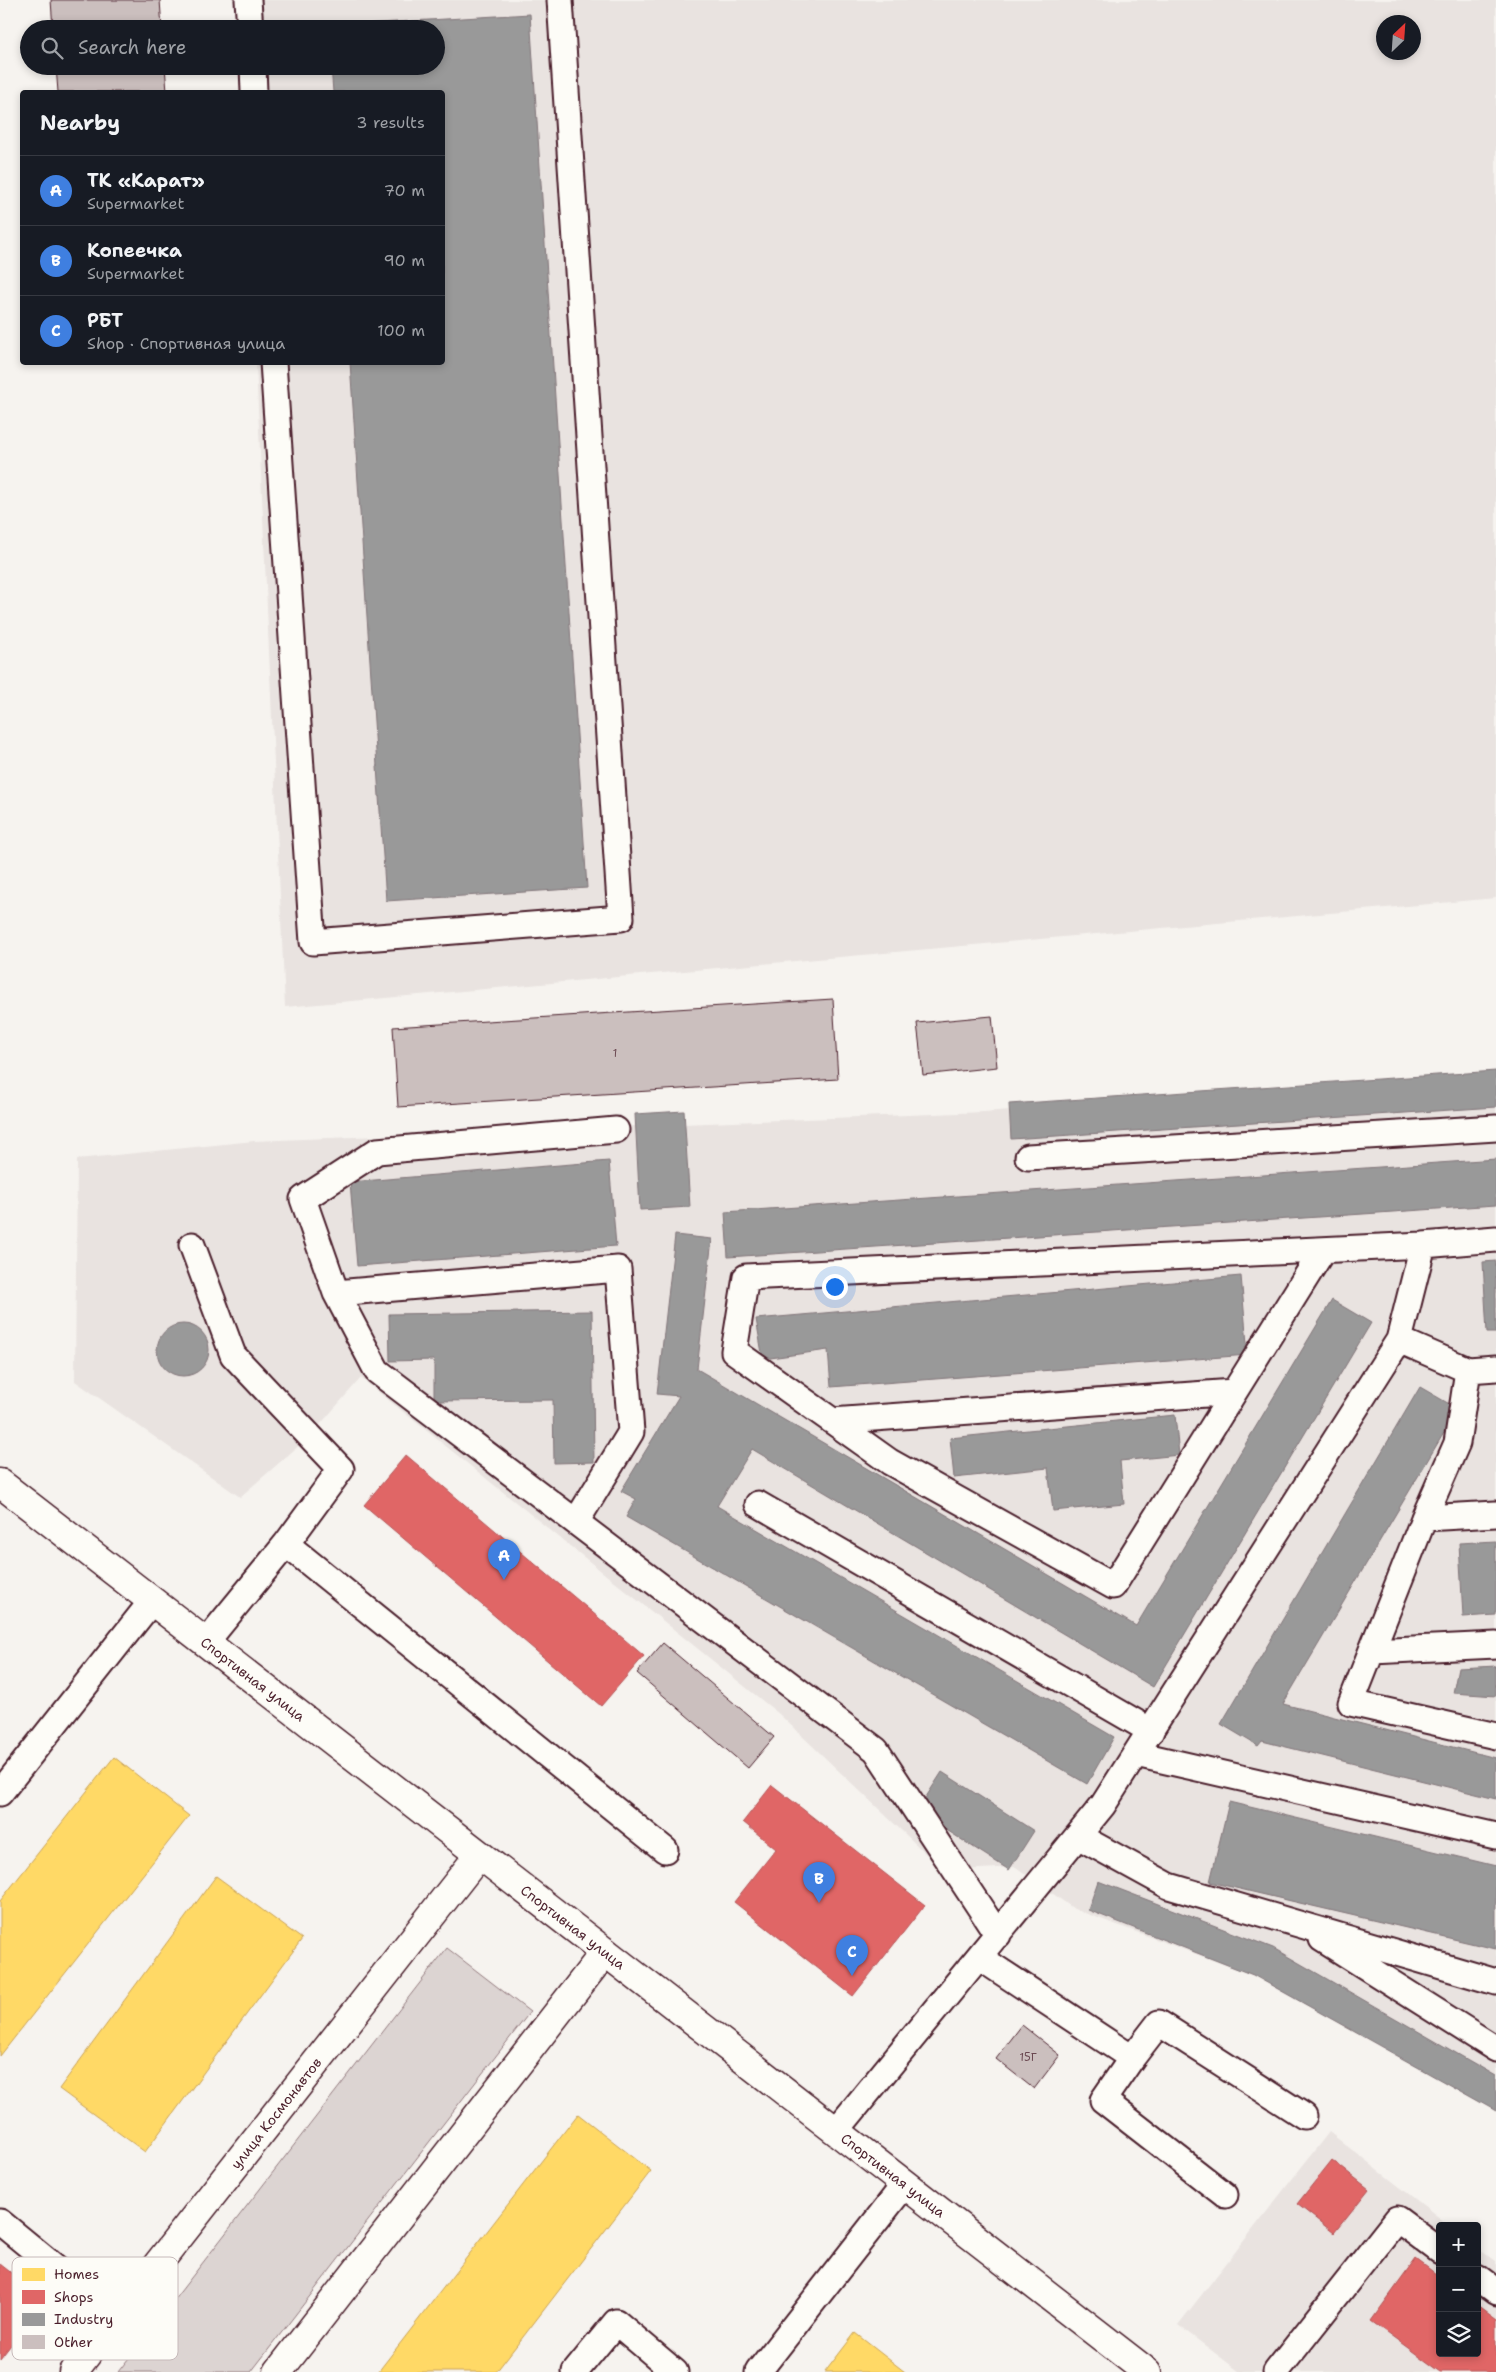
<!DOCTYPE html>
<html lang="en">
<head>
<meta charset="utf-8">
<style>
  :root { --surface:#171b24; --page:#20242c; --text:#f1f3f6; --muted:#9ea1a6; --line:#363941; --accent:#b45309 }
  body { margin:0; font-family:"Shantell Sans",sans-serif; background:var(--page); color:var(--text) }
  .controls { position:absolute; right:15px; bottom:15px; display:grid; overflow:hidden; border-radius:5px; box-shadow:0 2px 8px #0003 }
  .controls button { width:45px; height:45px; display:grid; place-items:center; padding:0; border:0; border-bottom:1px solid var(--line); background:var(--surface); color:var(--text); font:25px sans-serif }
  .compass { position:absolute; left:1376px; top:15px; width:45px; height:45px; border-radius:50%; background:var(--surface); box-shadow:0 2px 8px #0003; rotate:25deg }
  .you { position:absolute; left:834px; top:1286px; width:18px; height:18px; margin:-12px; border:4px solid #fff; border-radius:50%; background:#1a73e8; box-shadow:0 0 0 8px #1a73e833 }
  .badge { display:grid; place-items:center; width:32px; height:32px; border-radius:50%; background:var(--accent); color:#fff; font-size:16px; font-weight:700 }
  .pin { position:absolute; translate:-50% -41px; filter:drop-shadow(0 1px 2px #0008) }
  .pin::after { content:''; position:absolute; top:26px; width:18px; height:15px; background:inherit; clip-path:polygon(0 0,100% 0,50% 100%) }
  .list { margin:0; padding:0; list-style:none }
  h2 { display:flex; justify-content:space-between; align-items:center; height:65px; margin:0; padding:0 20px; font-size:21px }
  h2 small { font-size:16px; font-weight:400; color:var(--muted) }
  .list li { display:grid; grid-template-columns:32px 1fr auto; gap:15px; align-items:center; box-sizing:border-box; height:70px; padding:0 20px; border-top:1px solid var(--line) }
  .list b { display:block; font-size:19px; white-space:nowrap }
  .list p { margin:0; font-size:16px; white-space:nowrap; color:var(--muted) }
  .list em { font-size:16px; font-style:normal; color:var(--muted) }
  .icon { flex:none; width:28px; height:28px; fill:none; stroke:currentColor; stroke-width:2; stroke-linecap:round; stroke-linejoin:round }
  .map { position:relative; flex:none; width:1496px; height:2372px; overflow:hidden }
  .search { position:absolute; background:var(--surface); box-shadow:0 2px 8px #0003; left:20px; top:20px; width:425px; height:55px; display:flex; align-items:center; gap:12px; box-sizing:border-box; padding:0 18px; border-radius:28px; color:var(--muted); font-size:19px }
  .panel { position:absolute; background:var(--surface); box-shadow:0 2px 8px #0003; left:20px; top:90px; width:425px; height:275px; border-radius:5px }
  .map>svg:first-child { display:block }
</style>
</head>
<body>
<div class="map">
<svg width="1496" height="2372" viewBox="0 0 1496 2372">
  <rect width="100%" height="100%" fill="#f6f3ef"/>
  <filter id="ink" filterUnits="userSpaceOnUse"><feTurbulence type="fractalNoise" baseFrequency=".02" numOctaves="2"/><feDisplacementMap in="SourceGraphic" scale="10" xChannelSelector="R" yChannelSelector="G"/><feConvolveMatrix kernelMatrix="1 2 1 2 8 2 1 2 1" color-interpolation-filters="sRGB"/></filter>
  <g filter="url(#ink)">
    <!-- built -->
    <path fill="#e9e3e0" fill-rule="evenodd" d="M239,0H1496V898L285,1007L256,363L442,362V92H244L242,66H436V29H241ZM1384,22H1414V52H1384Z
      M1496,1075V2111L1253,1975L1074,1909L1016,1867L944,1871L779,1714L361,1378L310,1436L240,1497L75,1381L77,1159L254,1141L984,1112Z
      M1329,2132L1450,2226H1440V2353H1477V2247L1496,2261V2372H1240L1178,2325Z"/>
    <!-- green -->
    <path fill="#dcd4d2" stroke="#937a7e" d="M447,1948L530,2012L251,2372H118Z"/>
    <!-- homes -->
    <path fill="#ffd966" stroke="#c9a154" d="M114,1757L189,1816L0,2056V1901Z
      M216,1876L302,1939L145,2152L59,2089Z
      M578,2114L651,2171L496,2372H378Z
      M855,2333L905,2372H825Z"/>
    <!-- shops -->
    <path fill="#e06666" stroke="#b35154" d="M406,1455L644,1656L601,1706L364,1505Z
      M772,1785L925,1905L853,1996L734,1902L776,1849L743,1822Z
      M1332,2160L1369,2189L1334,2233L1297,2204Z
      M1416,2259L1440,2277V2353H1477V2304L1496,2318V2372H1441L1371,2321Z
      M0,2264L46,2300L0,2359Z"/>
    <!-- industry -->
    <path fill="#999" stroke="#817478" d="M530,14L587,888L386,901L350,362H442V92H333L331,66H436V29H328V26Z
      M1496,1071V1107L1011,1139L1009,1104Z
      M684,1111L690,1207L640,1210L635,1114Z
      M1496,1159V1205L728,1257L725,1212Z
      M609,1161L616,1246L357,1266L350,1182Z
      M675,1235L712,1239L697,1369L1136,1626L1332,1300L1371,1323L1153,1687L752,1449L717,1506L1114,1737L1087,1784L626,1517L636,1499L621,1491L679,1396L657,1394Z
      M1496,1261V1333H1487L1483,1262Z
      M1241,1276L1248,1355L831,1387L828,1350L763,1359L756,1319Z
      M592,1311L594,1462L554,1463L553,1400L434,1401V1360L390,1361L389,1314Z
      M157 1350a26 26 0 1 1 52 0a26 26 0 1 1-52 0Z
      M1420,1387L1458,1409L1283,1704L1496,1758V1799L1262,1741L1258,1746L1221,1724Z
      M1175,1415L1179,1455L1120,1461L1124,1504L1053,1511L1048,1468L954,1478L950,1438Z
      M1496,1541V1615L1463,1617L1459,1543Z
      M1496,1666V1696L1453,1693L1458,1668Z
      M942,1772L1034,1831L1009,1870L917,1811Z
      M1229,1802L1496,1866V1949L1210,1882Z
      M1098,1881L1273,1948L1496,2076V2111L1253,1975L1088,1910Z"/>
    <!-- building -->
    <path fill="#cbbfbe" stroke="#4a1f2b" d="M51,0H160L162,29H53Z
      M56,66H165L167,92H58Z
      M833,999L838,1079L398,1107L393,1027Z
      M992,1016L997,1067L923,1075L917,1023Z
      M663,1643L774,1737L748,1768L637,1673Z
      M1022,2025L1060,2055L1034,2089L996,2059Z"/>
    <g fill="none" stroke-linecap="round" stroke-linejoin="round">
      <defs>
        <path id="service" d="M248,0L250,29
          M253,66L254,92
          M273,362L313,942L621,918L560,0
          M616,1130L377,1151L303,1199L336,1293L377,1371L876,1750L998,1935
          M1028,1157L1496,1128
          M192,1245L233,1355L341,1469L286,1544
          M1323,1250L1113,1586L890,1462L734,1351L746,1277L1423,1245L1496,1239
          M336,1293L618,1269L631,1432L576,1522
          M1399,1340L1468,1370L1496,1368
          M1468,1370L1457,1443L1424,1518L1351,1703L1496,1736
          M832,1421L1234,1392
          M758,1504L1151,1731
          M1424,1518L1496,1514
          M206,1642L286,1544L665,1850
          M1372,1651L1496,1645
          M1136,1754L1496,1836
          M0,1793L152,1601
          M1078,1836L1169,1886L1496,1982
          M1322,1939L1496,2049
          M979,1957L1132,2058L1103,2100L1225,2195
          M1132,2058L1159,2023L1304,2116
          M836,2131L1103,1805L1399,1340L1423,1245
          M0,2222L116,2317
          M1477,2278L1496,2292
          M575,2372L616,2322L675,2372
          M758,2372L905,2184
          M1276,2372L1397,2219L1440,2251"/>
        <g id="tertiary">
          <path id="s1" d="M0,1483L1147,2372"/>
          <path id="s2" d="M73,2372L479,1855"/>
          <path d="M278,2372L605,1952"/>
        </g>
      </defs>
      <!-- service casing -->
      <use href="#service" stroke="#4a1f2b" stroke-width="29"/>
      <!-- tertiary casing -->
      <use href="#tertiary" stroke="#4a1f2b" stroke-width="31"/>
      <!-- service -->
      <use href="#service" stroke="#fdfcf7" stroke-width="25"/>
      <!-- tertiary -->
      <use href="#tertiary" stroke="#fdfcf7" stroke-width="28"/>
    </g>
  </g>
  <g text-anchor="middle" stroke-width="5" stroke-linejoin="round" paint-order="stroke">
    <!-- number labels -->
    <g font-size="11" fill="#6a4750">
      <text x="615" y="1057">1</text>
      <text x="1028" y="2061">15Г</text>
    </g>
    <!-- street labels -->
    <g font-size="14" fill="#4a1f2b" stroke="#fdfcf7">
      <text dy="5" stroke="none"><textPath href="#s1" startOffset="320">Спортивная улица</textPath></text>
      <text dy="5" stroke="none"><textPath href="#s1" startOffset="725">Спортивная улица</textPath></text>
      <text dy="5" stroke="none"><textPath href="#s2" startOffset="329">улица Космонавтов</textPath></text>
      <text dy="5" stroke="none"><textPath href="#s1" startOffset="1130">Спортивная улица</textPath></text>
    </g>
  </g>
  <!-- legend -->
  <rect x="12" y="2257" width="166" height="103" rx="8" fill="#fdfcf7" stroke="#c7baba" stroke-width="1"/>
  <rect x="22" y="2268" width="23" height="13" fill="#ffd966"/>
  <rect x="22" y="2290" width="23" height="14" fill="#e06666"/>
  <rect x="22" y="2313" width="23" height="13" fill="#999"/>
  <rect x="22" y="2335" width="23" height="14" fill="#cbbfbe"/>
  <g font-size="14" fill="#4a1f2b">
    <text x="54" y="2279">Homes</text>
    <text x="54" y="2302">Shops</text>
    <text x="54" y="2324">Industry</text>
    <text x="54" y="2347">Other</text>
  </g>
</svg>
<div class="controls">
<button>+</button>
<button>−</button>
<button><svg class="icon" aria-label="layers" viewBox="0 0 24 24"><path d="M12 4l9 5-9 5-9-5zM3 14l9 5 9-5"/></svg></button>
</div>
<svg class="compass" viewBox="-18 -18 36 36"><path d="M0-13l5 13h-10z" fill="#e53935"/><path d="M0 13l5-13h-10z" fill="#9ea1a6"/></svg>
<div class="you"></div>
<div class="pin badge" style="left:504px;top:1580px;background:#3f7fe0">A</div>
<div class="pin badge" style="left:819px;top:1903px;background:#3f7fe0">B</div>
<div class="pin badge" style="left:852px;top:1976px;background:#3f7fe0">C</div>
<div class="search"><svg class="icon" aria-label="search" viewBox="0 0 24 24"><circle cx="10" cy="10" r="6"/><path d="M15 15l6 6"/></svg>Search here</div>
<section class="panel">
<h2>Nearby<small>3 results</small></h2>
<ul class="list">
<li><span class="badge" style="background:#3f7fe0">A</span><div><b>ТК «Карат»</b><p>Supermarket</p></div><em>70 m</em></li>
<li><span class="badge" style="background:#3f7fe0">B</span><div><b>Копеечка</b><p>Supermarket</p></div><em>90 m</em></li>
<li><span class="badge" style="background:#3f7fe0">C</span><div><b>РБТ</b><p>Shop · Спортивная улица</p></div><em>100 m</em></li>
</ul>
</section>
</div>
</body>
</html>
